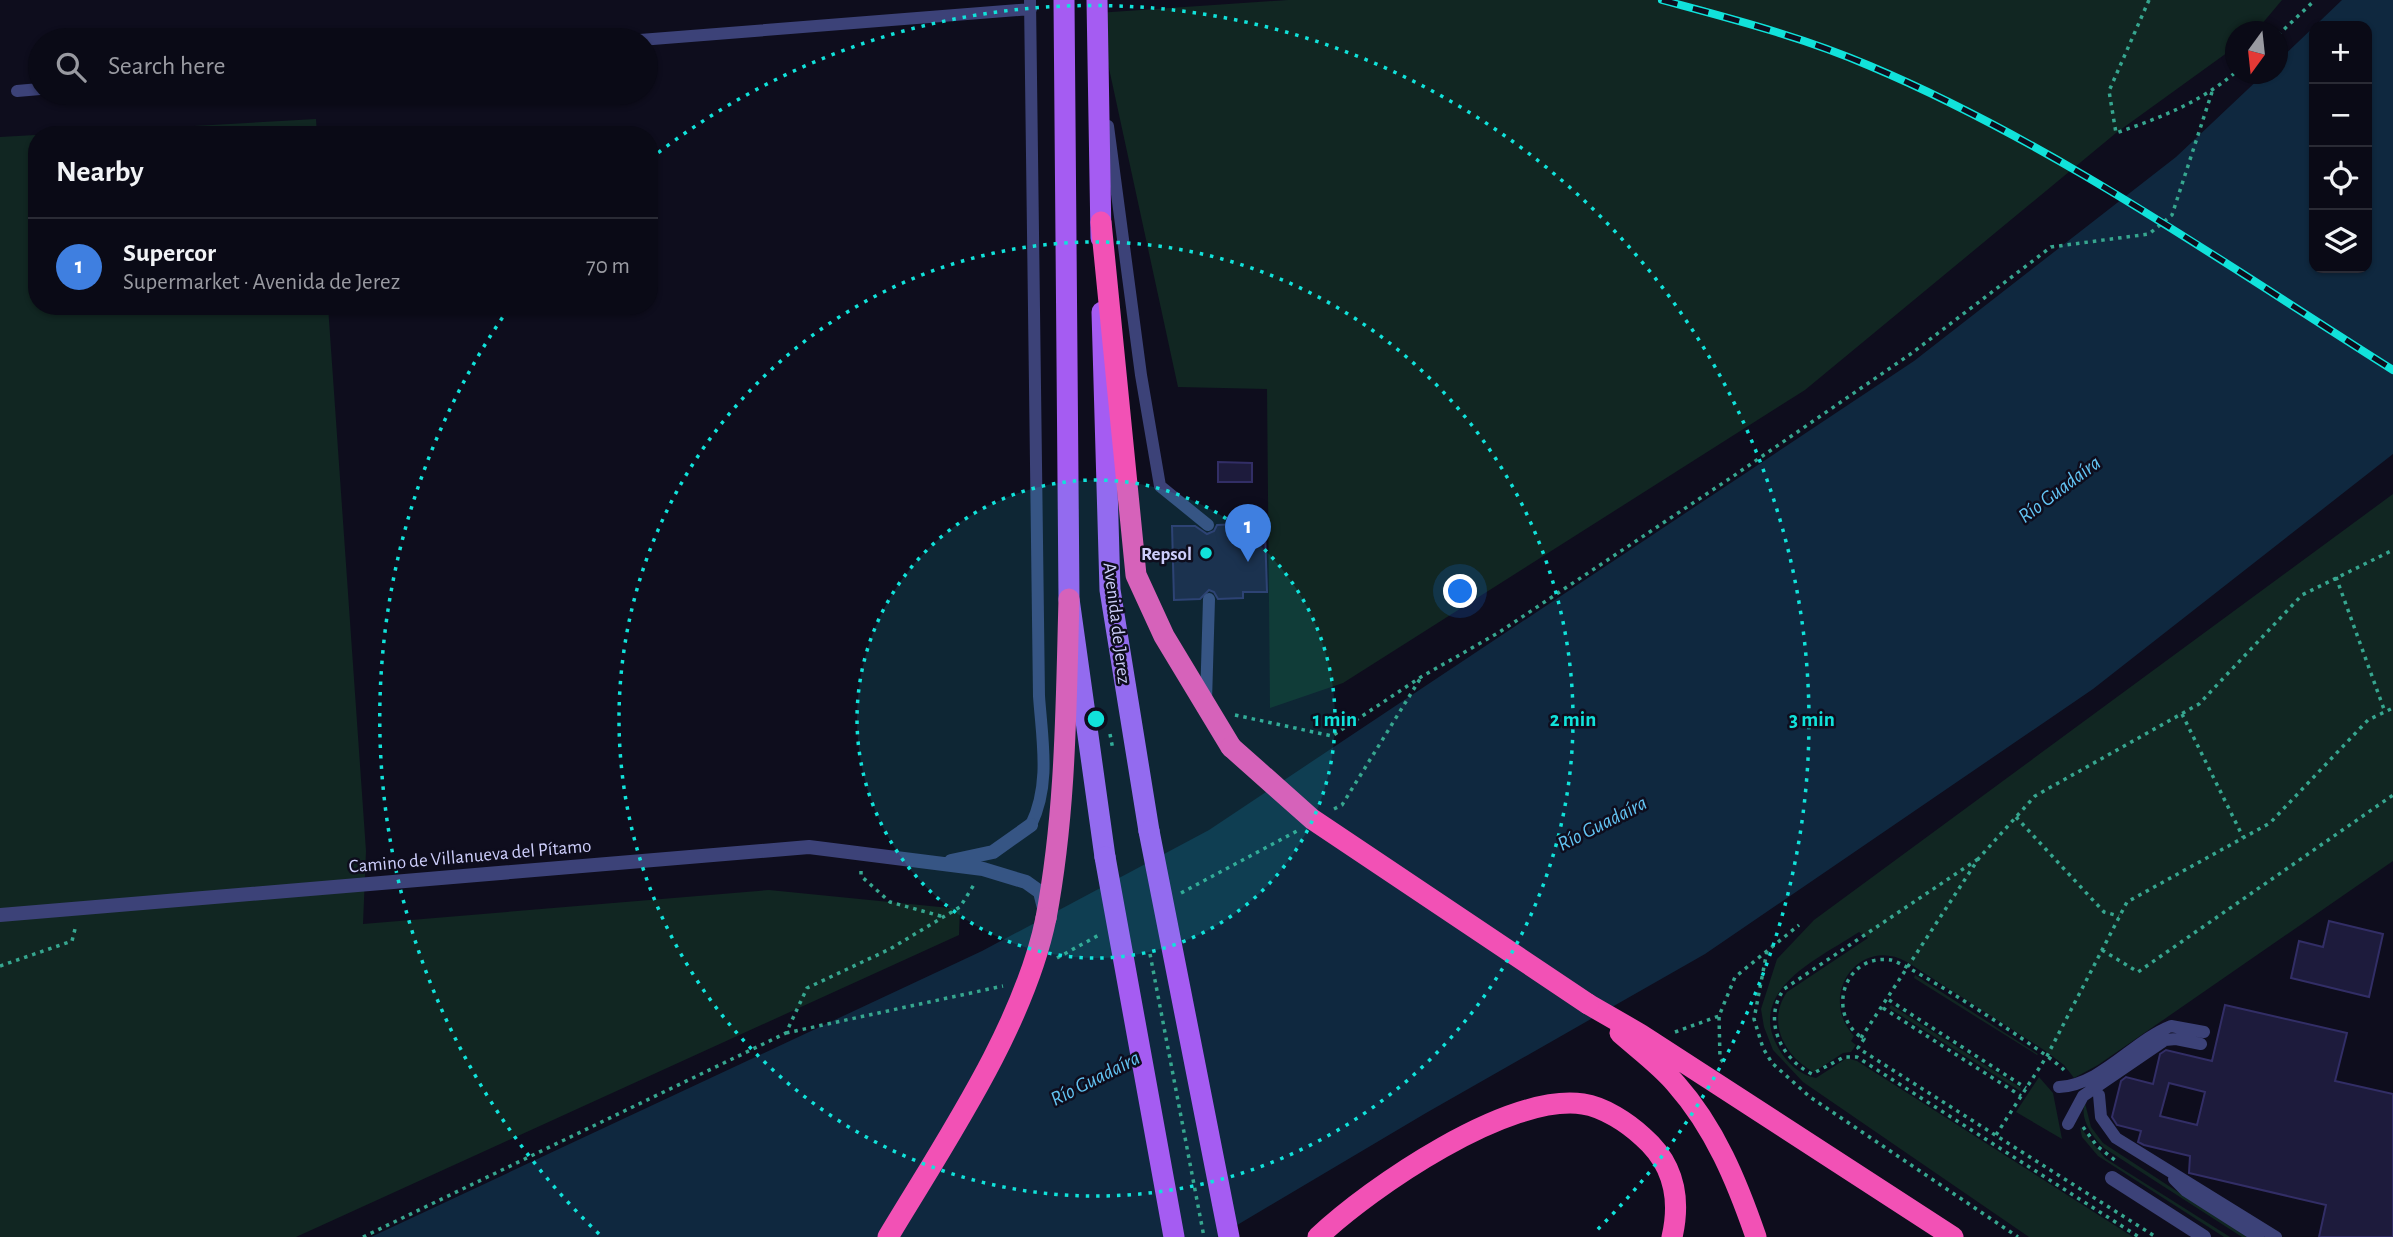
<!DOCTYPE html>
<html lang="en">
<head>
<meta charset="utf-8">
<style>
  :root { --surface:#0a0a16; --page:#181823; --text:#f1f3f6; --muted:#999aa1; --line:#2a2b35; --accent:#b45309 }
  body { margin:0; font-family:"Alegreya Sans",sans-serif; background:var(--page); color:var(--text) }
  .controls { position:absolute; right:21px; top:21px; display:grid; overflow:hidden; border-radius:14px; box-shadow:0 2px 5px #0004 }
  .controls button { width:63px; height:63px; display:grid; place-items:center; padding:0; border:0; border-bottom:2px solid var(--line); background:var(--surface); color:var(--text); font:35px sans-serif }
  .compass { position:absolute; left:2225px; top:21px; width:63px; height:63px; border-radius:50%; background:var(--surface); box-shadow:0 2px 5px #0004; rotate:195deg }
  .you { position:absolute; left:1461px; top:592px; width:24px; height:24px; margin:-18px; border:5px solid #fff; border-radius:50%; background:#1a73e8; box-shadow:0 0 0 10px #1a73e833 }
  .badge { display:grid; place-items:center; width:46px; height:46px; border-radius:50%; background:var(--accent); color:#fff; font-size:23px; font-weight:700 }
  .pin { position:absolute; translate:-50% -58px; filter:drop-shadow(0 2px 4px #0008) }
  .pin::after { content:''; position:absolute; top:37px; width:24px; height:21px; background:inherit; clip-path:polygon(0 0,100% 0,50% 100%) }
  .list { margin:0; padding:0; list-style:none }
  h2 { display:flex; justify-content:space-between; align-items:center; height:91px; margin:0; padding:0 28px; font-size:30px }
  h2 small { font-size:23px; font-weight:400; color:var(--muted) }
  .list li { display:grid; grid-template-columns:46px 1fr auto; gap:21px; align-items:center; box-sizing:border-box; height:98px; padding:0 28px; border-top:2px solid var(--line) }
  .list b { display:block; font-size:26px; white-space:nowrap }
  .list p { margin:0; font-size:23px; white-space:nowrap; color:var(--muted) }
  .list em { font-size:23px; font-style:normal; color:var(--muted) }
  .icon { flex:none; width:38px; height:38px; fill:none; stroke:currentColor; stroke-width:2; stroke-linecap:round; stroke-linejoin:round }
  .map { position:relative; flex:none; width:2393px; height:1237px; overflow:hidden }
  .search { position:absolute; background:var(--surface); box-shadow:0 2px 5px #0004; left:28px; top:28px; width:630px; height:77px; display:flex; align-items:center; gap:18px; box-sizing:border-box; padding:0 24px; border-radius:38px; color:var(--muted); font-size:26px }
  .panel { position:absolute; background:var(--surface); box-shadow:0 2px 5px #0004; left:28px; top:126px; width:630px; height:189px; border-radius:28px }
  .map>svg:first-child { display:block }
</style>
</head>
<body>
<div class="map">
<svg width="2393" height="1237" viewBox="0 0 2393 1237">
  <rect width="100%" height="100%" fill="#0e0d1d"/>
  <!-- green -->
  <path fill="#112622" d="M1288,0H2282L2256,31L2236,32L2235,47L2116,133L1805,390L1343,683L1270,708L1267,389L1178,387L1097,13Z
    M316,119L317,135H37V306H328L366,851L363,924L769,890L960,909L959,935L296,1237H0V137Z
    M2393,494V861L2098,1065L2074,1078L2064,1065L2044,1050L1907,962C1859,935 1817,996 1854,1036L1851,1041L1856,1045L1851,1052L1843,1053L1814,1072C1785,1057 1766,1022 1787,992L1868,938L1859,932C1820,958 1744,990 1779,1049C1787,1063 1800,1075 1816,1078L1847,1058L1857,1061L2133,1237H2029L1803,1082L1773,1050L1764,1027L1761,1009L1777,959L1814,920Z
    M1915,975L2038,1054L2037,1055L1914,978Z
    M1891,1005L2021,1088L2020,1091L1889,1008Z
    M2039,1077L2053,1093L2062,1139L2016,1112Z
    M2085,1103L2091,1127L2103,1143L2247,1237H2242L2104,1148C2092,1137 2079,1118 2085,1103Z
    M2080,1127L2105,1158L2230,1237H2224L2098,1156L2082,1137Z"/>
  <!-- water -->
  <path fill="#0f283f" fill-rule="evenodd" d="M2342,0H2393V454L2093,689L1705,954L1426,1113L1217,1237H371L982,951L1209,830L1914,361L2176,157L2264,74H2278V61ZM2314,26H2367V268H2314Z"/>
  <!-- building -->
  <path fill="#1d1b3c" stroke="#322e66" stroke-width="2" fill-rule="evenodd" d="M1218,462L1252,463V482H1218Z
    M1240,524V531H1265L1267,592H1243V598L1218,599L1214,592L1209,590L1200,599L1174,600L1172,526H1195L1207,534L1214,531L1217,525Z
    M2329,921L2383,934L2369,997L2291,978L2299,941L2323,947Z
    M2225,1005L2347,1033L2335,1081L2393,1094V1237H2319L2326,1205L2189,1173L2190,1156L2144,1145L2138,1142L2141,1131L2117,1125L2112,1117L2121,1081L2126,1077L2153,1084L2160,1054L2166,1050L2212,1061ZM2169,1083L2205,1092L2197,1125L2160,1116Z"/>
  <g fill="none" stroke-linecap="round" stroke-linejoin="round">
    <!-- path -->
    <path stroke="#36a68f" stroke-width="3.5" stroke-dasharray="3.5 5" stroke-linecap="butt" d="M2149,0L2109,91L2116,133C2162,117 2199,103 2236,72
      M2278,35L2315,0
      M2336,577L2385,712
      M2182,714L2243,837
      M1235,715L1332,736L1421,677L1498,633L1732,477L1912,353L2051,247L2149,234L2172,215L2212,92
      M1110,734L1113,750
      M1334,809L1342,805L1420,679
      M2016,817L2104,912L2119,916
      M1978,859L1784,989C1762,1020 1781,1059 1812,1074L1844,1057H1857L2139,1237
      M861,871V876L890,902L944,917
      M1181,893L1297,831
      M2102,950L2138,972L2393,795
      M1767,951L1754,1019L1763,1048L1772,1063L1810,1097L2018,1237
      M1057,958L1099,935
      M0,966L72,941L76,925
      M1889,1000L2026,1088
      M1883,1008L2021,1096
      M1675,1032L1719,1016
      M786,1033L1003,986
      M1861,1038L1979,858L2035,796L2199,704L2302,595L2393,550
      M1723,1062L1720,1058L1719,1016L1735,977L1799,925
      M2064,1070C2050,1054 1908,963 1891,960C1843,953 1825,1016 1864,1039L1858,1048L2156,1237
      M2083,1127L2097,1146L2116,1161
      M1996,1135L2047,1056L2127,902L2270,823L2368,720L2393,708
      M363,1237L786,1033L807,988L890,949L960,907L975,883"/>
    <!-- lane -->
    <path stroke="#3c4278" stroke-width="12" d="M1030,0L1039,696C1042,740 1051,784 1031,825
      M640,40L1031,9
      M17,91L40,89
      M1108,126L1141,375L1160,486L1208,525
      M1206,701L1209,599
      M2059,1087C2101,1085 2133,1041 2171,1026L2204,1032
      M2099,1095L2101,1117L2116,1138L2276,1237
      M2068,1124L2083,1096L2165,1040L2176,1039L2201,1044
      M2174,1179L2186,1191L2258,1237"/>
    <!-- street -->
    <path stroke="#3c4278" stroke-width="14" d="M951,861L993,852L1031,825
      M0,915L809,847L983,869L1026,882L1040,892L1044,908
      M2112,1178L2204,1237"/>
    <!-- primary -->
    <path stroke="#a55cf2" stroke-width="21" d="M1064,0L1069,599L1105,857
      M1097,0L1101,238
      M1102,312L1110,590L1149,831"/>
    <!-- highway -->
    <path stroke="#f251b5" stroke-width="21" d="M1101,222L1136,575L1164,636L1231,747
      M1046,918C1066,812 1066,706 1069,599
      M1588,1004L1640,1034L1953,1237
      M1620,1033C1638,1049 1660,1065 1676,1084C1715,1128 1737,1182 1756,1237
      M1318,1237C1371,1187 1508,1093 1583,1104C1604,1107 1628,1123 1643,1137C1674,1164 1681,1198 1672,1237"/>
    <defs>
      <path id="rail" d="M1662,0C1732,19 1803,37 1870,66C2055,144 2223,263 2393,370"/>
    </defs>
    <!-- rail casing -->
    <use href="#rail" stroke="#11e2da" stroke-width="8"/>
    <!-- rail -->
    <use href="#rail" stroke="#0e0d1d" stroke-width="5" stroke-dasharray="16" stroke-linecap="butt"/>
    <!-- path-bridge -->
    <path stroke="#36a68f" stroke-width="3.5" stroke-dasharray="3.5 5" stroke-linecap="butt" d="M1150,954L1204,1237"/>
    <!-- primary-bridge -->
    <path stroke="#a55cf2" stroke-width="21" d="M1149,831L1229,1237
      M1105,857L1174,1237"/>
    <!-- highway-bridge -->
    <path stroke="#f251b5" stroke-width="21" d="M1231,747L1312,819L1588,1004
      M888,1237C945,1142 1024,1026 1046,918"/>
  </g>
  <!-- distance rings -->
  <circle cx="1096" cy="719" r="239" fill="#11e2da" fill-opacity=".12"/>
  <g fill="none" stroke="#11e2da" stroke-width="3.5" stroke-dasharray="3.5 7">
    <circle cx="1096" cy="719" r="239"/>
    <circle cx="1096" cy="719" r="477"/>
    <path d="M599 1234A716 716 0 0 1 509 308M650 159A716 716 0 0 1 1593 1234"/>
  </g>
  <!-- markers -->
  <circle fill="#11e2da" stroke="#0e0d1d" stroke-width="2.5" cx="1206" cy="553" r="7"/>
  <g text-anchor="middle" stroke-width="5" stroke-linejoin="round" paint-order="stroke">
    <!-- poi labels -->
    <g font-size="19" font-weight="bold" fill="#cdcefb" stroke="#0e0d1d" text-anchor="end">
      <text x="1192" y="560">Repsol</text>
    </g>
    <!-- street labels -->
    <g font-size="19" fill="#cdcefb" stroke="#0e0d1d">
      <text transform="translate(1118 623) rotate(83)" y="7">Avenida de Jerez</text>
      <text transform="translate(470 855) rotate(-5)" y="7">Camino de Villanueva del Pítamo</text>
    </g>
    <!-- water labels -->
    <g font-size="21" font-style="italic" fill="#63c4f3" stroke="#0e0d1d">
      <text transform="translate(2059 489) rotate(-37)" y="7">Río Guadaíra</text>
      <text transform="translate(1602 823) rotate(-27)" y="7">Río Guadaíra</text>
      <text transform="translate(1095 1078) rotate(-27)" y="7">Río Guadaíra</text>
    </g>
  </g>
  <circle cx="1096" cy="719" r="10" fill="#11e2da" stroke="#0e0d1d" stroke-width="3.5"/>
  <g font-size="21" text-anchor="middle" font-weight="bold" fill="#11e2da" stroke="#0e0d1d" stroke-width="5" stroke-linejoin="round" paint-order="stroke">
    <text x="1335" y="726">1 min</text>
    <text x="1573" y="726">2 min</text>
    <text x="1812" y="726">3 min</text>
  </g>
</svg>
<div class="controls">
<button>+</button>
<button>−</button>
<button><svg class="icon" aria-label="locate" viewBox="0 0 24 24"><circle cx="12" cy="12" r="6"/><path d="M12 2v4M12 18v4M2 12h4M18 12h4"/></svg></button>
<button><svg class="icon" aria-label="layers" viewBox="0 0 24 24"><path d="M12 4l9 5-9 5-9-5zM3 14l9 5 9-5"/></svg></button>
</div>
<svg class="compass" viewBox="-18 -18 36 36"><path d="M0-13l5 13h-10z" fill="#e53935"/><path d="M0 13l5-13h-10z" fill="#999aa1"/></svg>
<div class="you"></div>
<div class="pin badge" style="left:1248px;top:562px;background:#3f7fe0">1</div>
<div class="search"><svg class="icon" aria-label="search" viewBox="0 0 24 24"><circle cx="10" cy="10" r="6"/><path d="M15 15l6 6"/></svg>Search here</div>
<section class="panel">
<h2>Nearby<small></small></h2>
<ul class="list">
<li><span class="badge" style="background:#3f7fe0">1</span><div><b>Supercor</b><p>Supermarket · Avenida de Jerez</p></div><em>70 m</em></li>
</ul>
</section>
</div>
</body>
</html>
